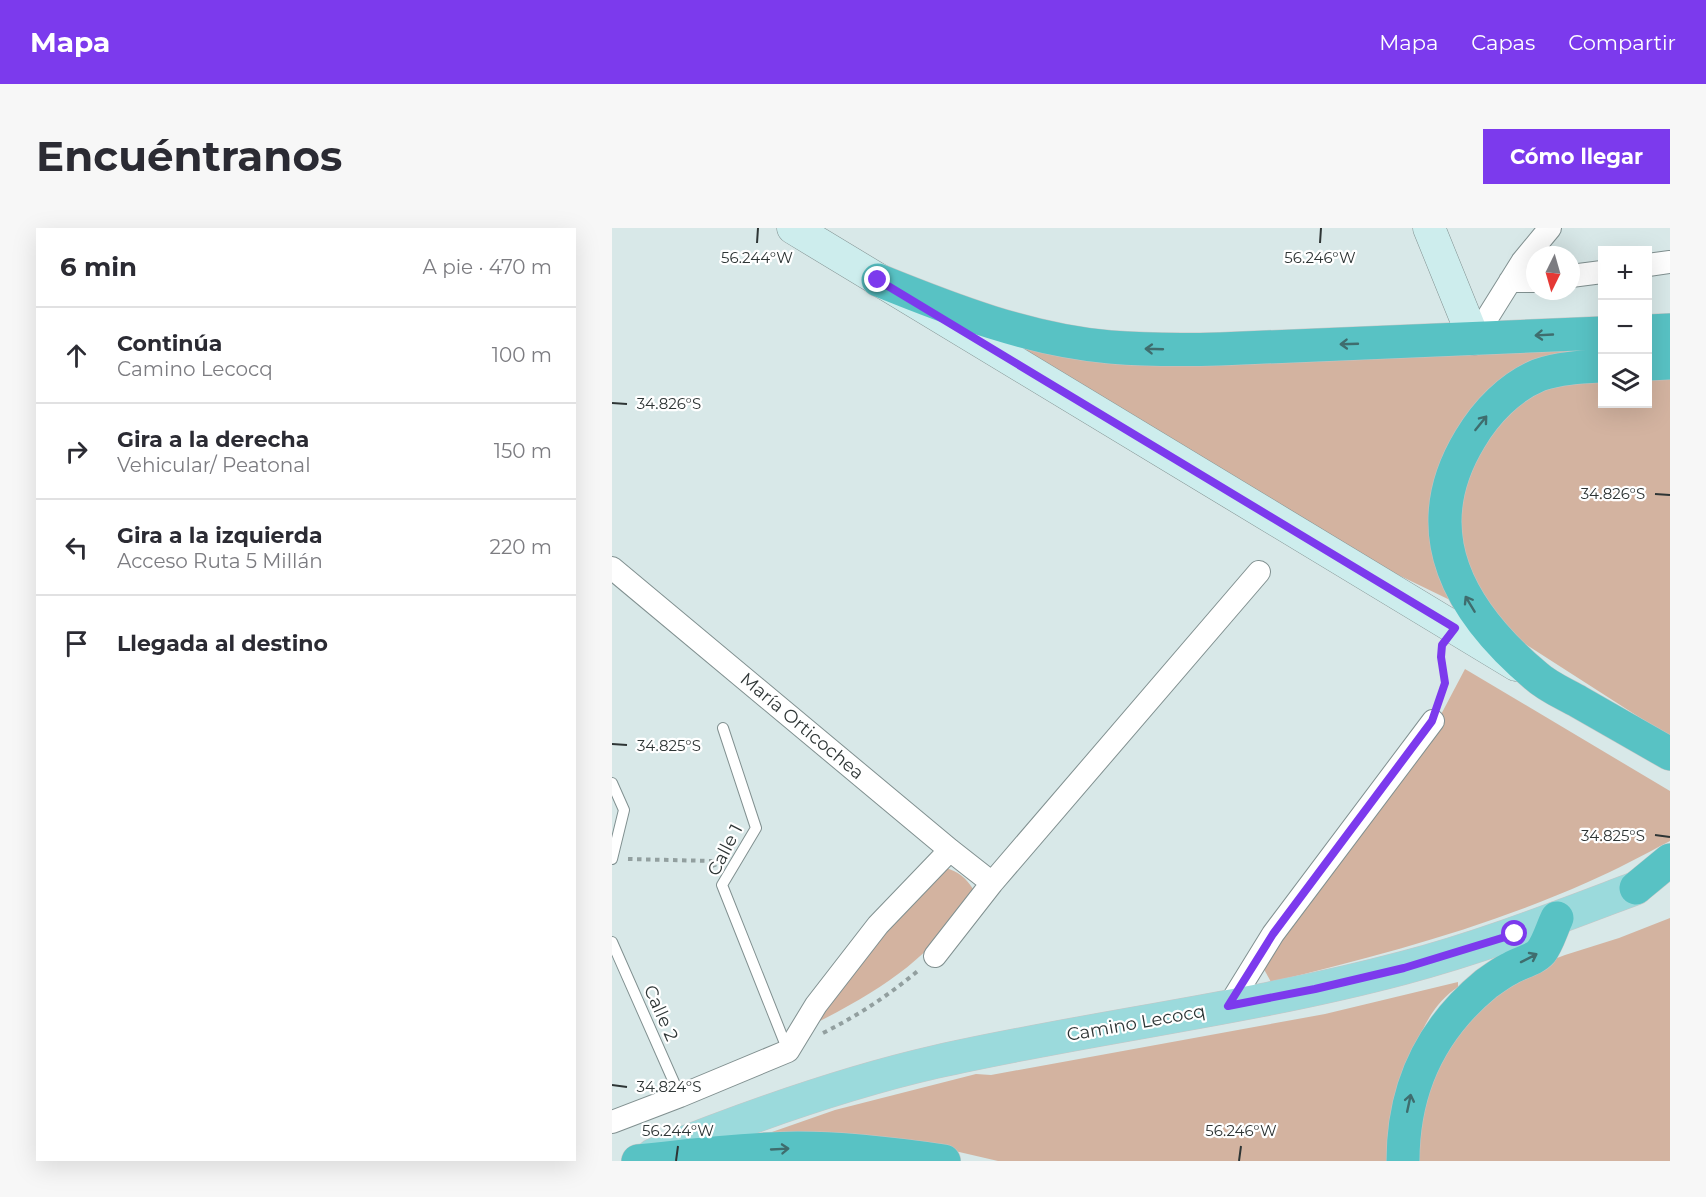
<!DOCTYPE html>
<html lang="es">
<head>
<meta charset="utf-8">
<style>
  :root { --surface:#fff; --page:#f7f7f7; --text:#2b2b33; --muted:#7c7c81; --line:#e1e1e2; --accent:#7c3aed }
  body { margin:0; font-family:Montserrat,sans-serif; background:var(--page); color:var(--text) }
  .controls { position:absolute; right:18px; top:18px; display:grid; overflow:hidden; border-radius:0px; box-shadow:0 6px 24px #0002 }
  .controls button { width:54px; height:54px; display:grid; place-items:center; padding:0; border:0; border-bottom:2px solid var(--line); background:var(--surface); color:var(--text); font:30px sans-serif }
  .compass { position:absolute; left:914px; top:18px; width:54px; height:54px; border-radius:50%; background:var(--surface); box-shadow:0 6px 24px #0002; rotate:185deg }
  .stop { position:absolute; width:18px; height:18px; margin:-14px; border:4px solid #7c3aed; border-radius:50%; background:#fff }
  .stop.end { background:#7c3aed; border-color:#fff; box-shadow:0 2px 6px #0008 }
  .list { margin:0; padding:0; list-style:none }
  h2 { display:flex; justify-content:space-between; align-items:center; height:78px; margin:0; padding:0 24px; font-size:26px }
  h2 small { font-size:20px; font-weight:400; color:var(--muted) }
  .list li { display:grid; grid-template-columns:39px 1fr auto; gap:18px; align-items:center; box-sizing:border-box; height:96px; padding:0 24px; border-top:2px solid var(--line) }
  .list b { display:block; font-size:22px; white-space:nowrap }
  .list p { margin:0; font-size:20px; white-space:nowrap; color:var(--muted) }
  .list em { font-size:20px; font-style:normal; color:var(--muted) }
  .icon { flex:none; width:33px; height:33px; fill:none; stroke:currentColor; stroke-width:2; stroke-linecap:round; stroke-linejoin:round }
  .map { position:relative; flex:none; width:1058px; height:933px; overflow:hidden; border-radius:0px }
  header { display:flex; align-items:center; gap:36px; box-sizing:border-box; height:84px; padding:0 30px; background:var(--accent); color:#fff }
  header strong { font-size:28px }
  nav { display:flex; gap:33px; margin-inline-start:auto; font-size:21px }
  .intro { display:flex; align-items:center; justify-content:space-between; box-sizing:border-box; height:144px; padding:0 36px }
  h1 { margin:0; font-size:42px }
  .button { padding:15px 27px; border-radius:0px; background:var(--accent); color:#fff; font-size:21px; font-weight:700 }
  main { display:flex; gap:36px; padding:0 36px }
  aside { flex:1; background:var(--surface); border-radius:0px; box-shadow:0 6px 24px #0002 }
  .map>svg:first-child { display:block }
</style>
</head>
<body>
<header>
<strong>Mapa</strong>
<nav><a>Mapa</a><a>Capas</a><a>Compartir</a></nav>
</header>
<div class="intro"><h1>Encuéntranos</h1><a class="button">Cómo llegar</a></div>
<main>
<aside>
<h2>6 min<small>A pie · 470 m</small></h2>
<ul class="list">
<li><svg class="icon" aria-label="ahead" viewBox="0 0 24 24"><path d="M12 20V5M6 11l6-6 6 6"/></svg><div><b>Continúa</b><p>Camino Lecocq</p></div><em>100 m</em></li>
<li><svg class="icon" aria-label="right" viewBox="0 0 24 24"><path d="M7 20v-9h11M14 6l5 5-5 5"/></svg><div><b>Gira a la derecha</b><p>Vehicular/ Peatonal</p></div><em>150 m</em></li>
<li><svg class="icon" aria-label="left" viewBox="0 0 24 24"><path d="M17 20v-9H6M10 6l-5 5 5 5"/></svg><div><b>Gira a la izquierda</b><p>Acceso Ruta 5 Millán</p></div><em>220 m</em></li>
<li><svg class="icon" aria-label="arrive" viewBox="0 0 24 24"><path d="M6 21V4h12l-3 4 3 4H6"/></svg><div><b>Llegada al destino</b></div></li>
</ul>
</aside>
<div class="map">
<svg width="1058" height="933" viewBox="0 0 1058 933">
  <rect width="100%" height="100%" fill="#d8e8e8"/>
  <!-- green -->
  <path fill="#d3b3a0" d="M394,111L990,119V128L851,195L840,373L772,340Z
    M1058,145V509L896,405L850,341L847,260L880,196L929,160L990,147V176H1036V146Z
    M853,441L1058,563V613C1031,627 1004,642 976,654C875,699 767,728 659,754L648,734L824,496Z
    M333,640C346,643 354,650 361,661L360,667C318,730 274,759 208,793L203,792L291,682Z
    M1058,690V933H805L809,877L843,800L919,740L953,727L1007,710Z
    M846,754V759C795,792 790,878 779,933H386L317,917L160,906V904L223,882L364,846L379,847L713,786Z"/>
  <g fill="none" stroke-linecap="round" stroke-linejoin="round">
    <defs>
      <path id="lane" d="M111,500L144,600L110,657L176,823
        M0,555L12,582L0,631
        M0,714L68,868"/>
      <path id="street" d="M1036,37L1058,34
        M959,48L990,44
        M898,53H923
        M862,111L910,34L938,0
        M0,340L338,622L380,655
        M323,728L380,655L647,344
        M616,779L661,706L821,493
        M0,894L68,868L176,823L204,777L266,697L338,622"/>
      <path id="secondary" d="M181,0L904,437
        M817,0L862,111"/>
      <path id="primary" d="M41,927C133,890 227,856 323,834C478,799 637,781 791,740C871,719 947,689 1024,660"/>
      <path id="highway" d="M266,52C340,82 417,112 498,119C535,122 571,122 608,121L990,105
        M1036,103L1058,102
        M1036,136L1058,135
        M990,138C970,139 947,140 927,147C898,159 874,184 858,211C801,305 849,385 924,448C936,459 953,466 967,474C997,491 1028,509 1058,526
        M1024,660L1058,632
        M26,933C79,927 132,921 186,920C235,920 284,926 332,933
        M791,933C791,861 818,802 874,756C881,751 889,745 897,741C906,735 922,732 929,724C936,715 940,700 945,690"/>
    </defs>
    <!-- lane casing -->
    <use href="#lane" stroke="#819090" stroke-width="12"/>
    <!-- street casing -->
    <use href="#street" stroke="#819090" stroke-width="24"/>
    <!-- secondary casing -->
    <use href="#secondary" stroke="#819090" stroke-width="33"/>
    <!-- primary casing -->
    <use href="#primary" stroke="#c4c6c6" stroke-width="34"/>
    <!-- highway casing -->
    <use href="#highway" stroke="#c4c6c6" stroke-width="34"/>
    <!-- path -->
    <path stroke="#929f9f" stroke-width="4" stroke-dasharray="4.5 4.5" stroke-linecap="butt" d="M827,474L833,455L830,420
      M16,631L101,633L103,639
      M211,805C247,787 277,767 307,742"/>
    <!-- lane -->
    <use href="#lane" stroke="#fff" stroke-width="10"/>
    <!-- street -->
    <use href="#street" stroke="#fff" stroke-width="22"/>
    <!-- secondary -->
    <use href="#secondary" stroke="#cdeded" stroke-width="32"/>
    <!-- primary -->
    <use href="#primary" stroke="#9bdadc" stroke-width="33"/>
    <!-- highway -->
    <use href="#highway" stroke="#58c2c4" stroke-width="33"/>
  </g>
  <!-- one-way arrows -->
  <defs><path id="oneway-shaft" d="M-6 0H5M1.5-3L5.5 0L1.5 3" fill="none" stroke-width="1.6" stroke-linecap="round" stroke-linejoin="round" transform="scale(1.5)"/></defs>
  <g stroke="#3f6d6e">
    <use href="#oneway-shaft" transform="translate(932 107) rotate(177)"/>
    <use href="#oneway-shaft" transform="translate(737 116) rotate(178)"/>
    <use href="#oneway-shaft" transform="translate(542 121) rotate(-178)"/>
    <use href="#oneway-shaft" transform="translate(869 195) rotate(-51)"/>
    <use href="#oneway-shaft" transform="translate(858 376) rotate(-121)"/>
    <use href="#oneway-shaft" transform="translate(917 730) rotate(-27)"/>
    <use href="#oneway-shaft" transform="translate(797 875) rotate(-78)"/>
    <use href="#oneway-shaft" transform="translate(168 921) rotate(-3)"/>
  </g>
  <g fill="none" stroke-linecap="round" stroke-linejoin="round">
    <!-- route -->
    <path stroke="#7c3aed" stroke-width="8" d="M266,52L843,400L830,417L829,429L833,455L820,493L661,706L616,778L703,761L792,740L903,706"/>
  </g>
  <!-- ticks -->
  <path fill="none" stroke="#2e3535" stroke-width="2" d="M145,15L146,0M708,15L709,0M0,175L15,176M1043,266L1058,267M0,516L15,517M1043,607L1058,609M0,857L15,859M64,933L66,918M627,933L629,918"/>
  <g text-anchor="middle" stroke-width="4.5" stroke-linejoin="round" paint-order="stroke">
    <!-- street labels -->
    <g font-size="18" fill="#2e3535" stroke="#fff">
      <text transform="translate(190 498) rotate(40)" y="6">María Orticochea</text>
      <text transform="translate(113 622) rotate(-63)" y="6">Calle 1</text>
      <text transform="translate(49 785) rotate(66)" y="6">Calle 2</text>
      <text transform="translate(524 795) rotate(-10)" y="6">Camino Lecocq</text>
    </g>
  </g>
  <g font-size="15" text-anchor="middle" fill="#2e3535" stroke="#fff" stroke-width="4.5" stroke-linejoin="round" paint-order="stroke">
    <text x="145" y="35">56.244°W</text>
    <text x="708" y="35">56.246°W</text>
    <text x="57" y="181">34.826°S</text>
    <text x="1001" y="271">34.826°S</text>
    <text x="57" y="523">34.825°S</text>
    <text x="1001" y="613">34.825°S</text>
    <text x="57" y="864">34.824°S</text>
    <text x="66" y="908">56.244°W</text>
    <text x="629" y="908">56.246°W</text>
  </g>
</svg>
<div class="controls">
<button>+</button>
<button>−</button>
<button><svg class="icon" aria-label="layers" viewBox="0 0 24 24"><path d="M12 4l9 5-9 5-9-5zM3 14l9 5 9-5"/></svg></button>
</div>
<svg class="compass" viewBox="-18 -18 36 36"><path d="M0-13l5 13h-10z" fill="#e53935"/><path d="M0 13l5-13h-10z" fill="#7c7c81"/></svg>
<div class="stop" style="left:903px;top:706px"></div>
<div class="stop end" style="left:266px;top:52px"></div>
</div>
</main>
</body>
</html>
